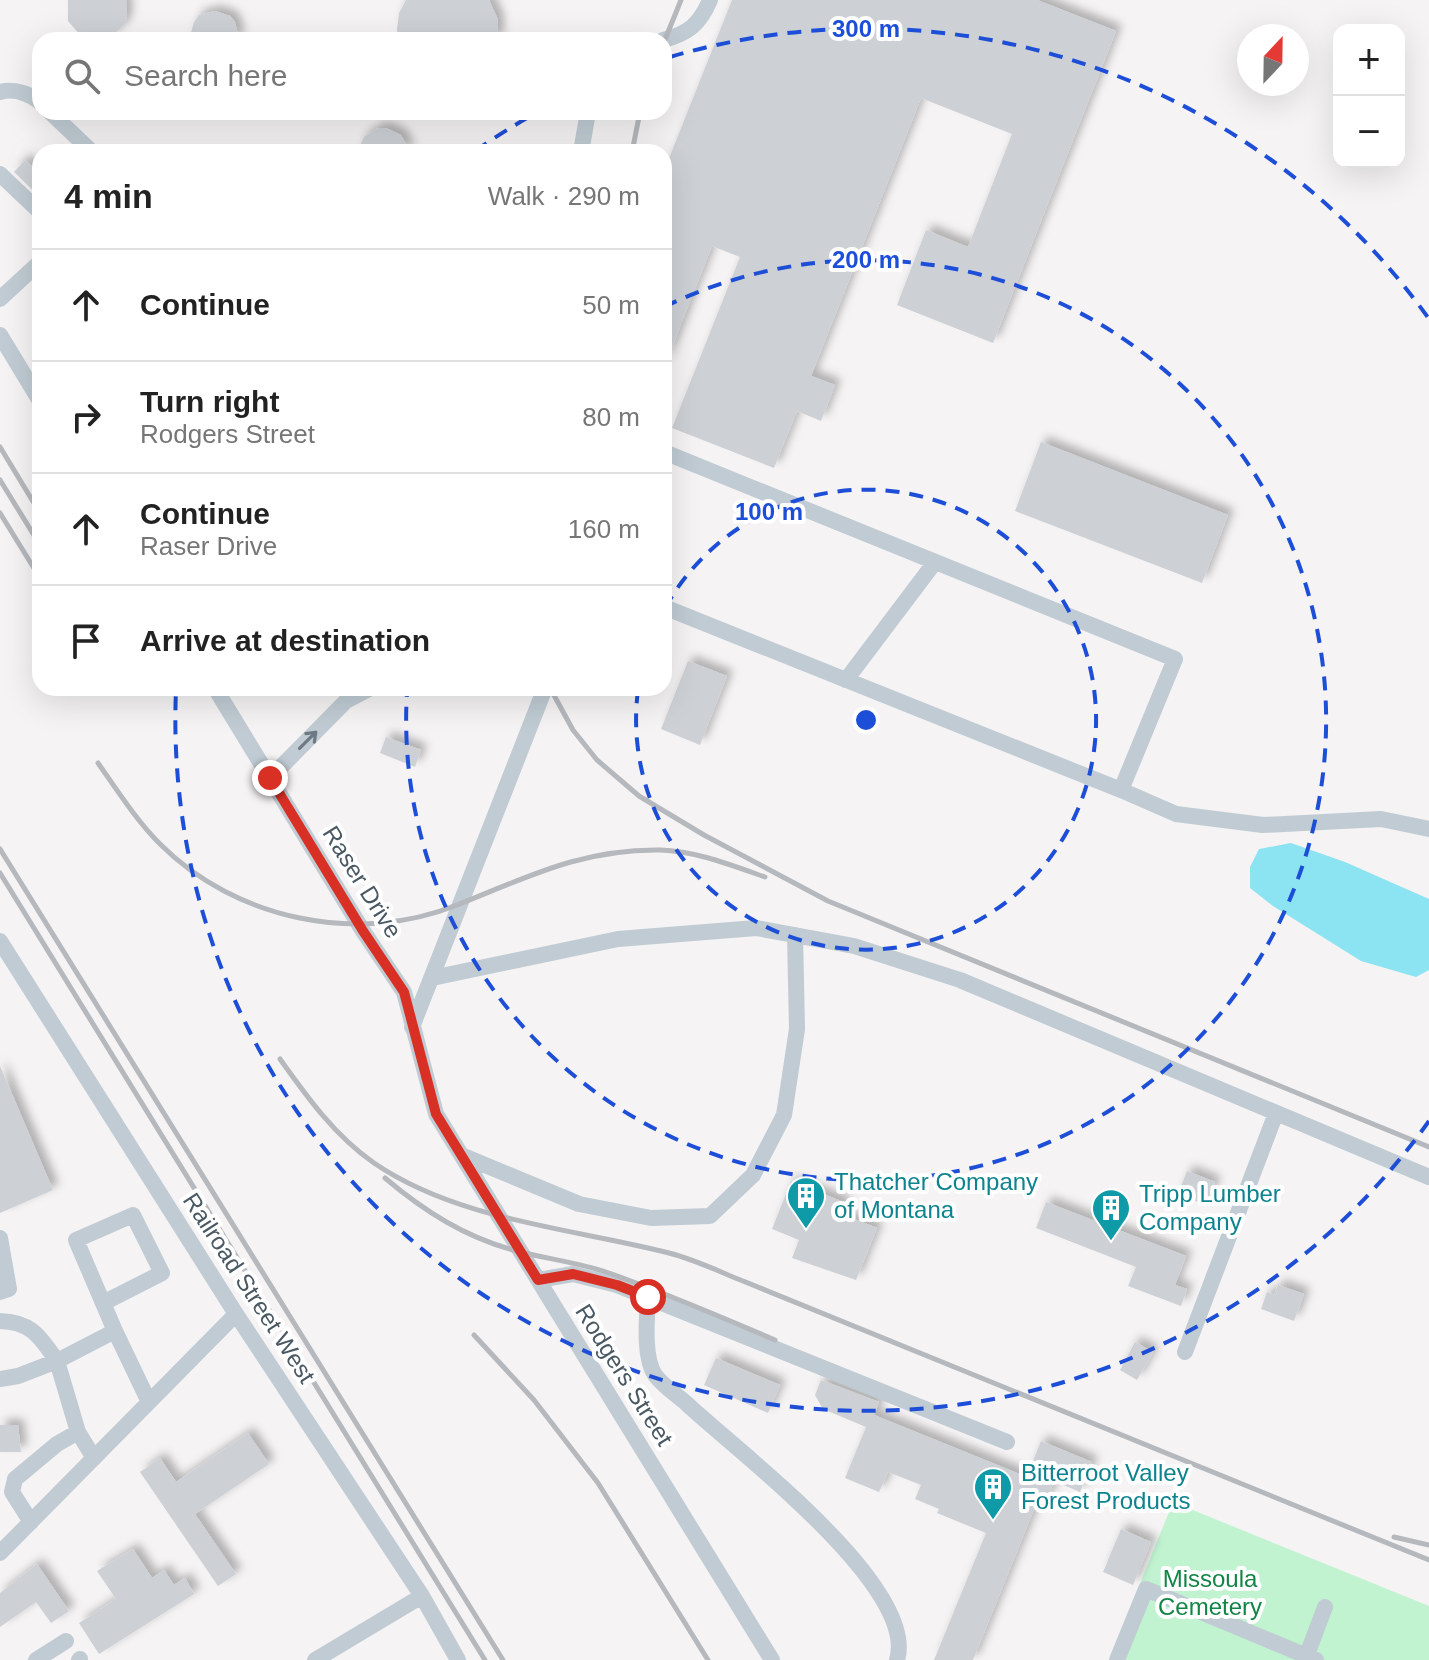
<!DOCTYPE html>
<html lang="en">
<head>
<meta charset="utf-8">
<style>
  :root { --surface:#fff; --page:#f2f2f2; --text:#222; --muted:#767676; --line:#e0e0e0 }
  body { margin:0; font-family:Helvetica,sans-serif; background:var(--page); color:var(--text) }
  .controls { position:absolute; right:24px; top:24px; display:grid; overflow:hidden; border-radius:16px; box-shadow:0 8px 32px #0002 }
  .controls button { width:72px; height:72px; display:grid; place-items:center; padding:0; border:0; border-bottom:2px solid var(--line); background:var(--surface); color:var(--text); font:40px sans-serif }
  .compass { position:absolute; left:1237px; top:24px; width:72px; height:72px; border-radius:50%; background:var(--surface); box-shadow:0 8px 32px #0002; rotate:22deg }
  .stop { position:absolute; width:24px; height:24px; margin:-18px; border:6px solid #d93025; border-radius:50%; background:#fff }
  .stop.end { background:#d93025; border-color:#fff; box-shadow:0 2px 8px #0008 }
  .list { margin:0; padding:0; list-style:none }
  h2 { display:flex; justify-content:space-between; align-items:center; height:104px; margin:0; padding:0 32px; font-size:34px }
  h2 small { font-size:26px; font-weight:400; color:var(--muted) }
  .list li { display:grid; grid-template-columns:52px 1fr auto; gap:24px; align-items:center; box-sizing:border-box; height:112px; padding:0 32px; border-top:2px solid var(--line) }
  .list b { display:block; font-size:30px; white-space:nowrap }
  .list p { margin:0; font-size:26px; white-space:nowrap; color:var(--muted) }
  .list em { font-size:26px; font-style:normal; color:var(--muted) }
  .icon { flex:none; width:44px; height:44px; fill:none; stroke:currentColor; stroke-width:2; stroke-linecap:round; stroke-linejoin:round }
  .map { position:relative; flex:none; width:1429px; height:1660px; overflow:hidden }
  .search { position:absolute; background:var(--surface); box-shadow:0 8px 32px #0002; left:32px; top:32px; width:640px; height:88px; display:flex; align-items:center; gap:20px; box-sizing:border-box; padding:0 28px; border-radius:24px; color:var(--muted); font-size:30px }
  .panel { position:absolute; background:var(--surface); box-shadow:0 8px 32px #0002; left:32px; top:144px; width:640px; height:552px; border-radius:24px }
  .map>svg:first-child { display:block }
</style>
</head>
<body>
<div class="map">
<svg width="1429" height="1660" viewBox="0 0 1429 1660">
  <defs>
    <filter id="shadow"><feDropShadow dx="6" dy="-6" stdDeviation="4" flood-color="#0004"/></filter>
  </defs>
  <rect width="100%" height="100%" fill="#f5f3f3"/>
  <!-- green -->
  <path fill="#c1f3d1" d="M1173,1502L1429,1606V1660H1109Z"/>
  <!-- water -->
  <path fill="#8ce3f2" d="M1291,843L1345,862L1429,899V970L1416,977L1361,961L1273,906L1250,888V867L1259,849Z"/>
  <!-- building -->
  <path fill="#cdd0d5" filter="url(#shadow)" d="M68,0H126L127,16L124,25L110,38L90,40L81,36L68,21Z
    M406,0H489L498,20V40H399L397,30L399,13Z
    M732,0H1037L1116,31L993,343L897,305L926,230L968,247L1012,134L921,98L811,376L835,385L821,421L797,411L774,468L672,428L740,257L712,246L664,367V171Z
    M215,11L230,16L235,22L239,40H189L194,22L199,15Z
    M378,128H386L401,135L410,152H357L364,137Z
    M25,160L40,174V197L14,172Z
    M1041,442L1228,515L1202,583L1015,511Z
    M688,661L727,676L700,745L661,729Z
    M386,737L421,750L415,767L380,753Z
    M0,1066L53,1190L0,1213Z
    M1187,1171L1215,1182L1205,1205L1178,1194Z
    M791,1181L846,1203L841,1214L877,1228L856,1280L792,1258L799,1240L772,1229Z
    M1046,1202L1186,1256L1175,1285L1187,1289L1181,1306L1128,1286L1136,1267L1036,1228Z
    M1278,1285L1304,1294L1294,1321L1261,1309L1267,1292L1274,1295Z
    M1135,1342L1153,1352L1137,1380L1120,1370Z
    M716,1358L780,1385L768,1413L704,1385Z
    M821,1380L879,1402L874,1415L1022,1475L1027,1476L1041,1441L1092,1462L1080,1492L1054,1481L1047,1500L1039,1497L973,1660H934L986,1533L937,1513L939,1509L915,1499L921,1485L888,1472L879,1492L845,1478L866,1427L823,1409L815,1395Z
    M0,1425H18L21,1452H0Z
    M248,1433L269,1464L195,1514L236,1574L218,1586L140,1472L160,1458L176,1482Z
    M1121,1529L1151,1542L1133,1585L1103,1572Z
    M133,1549L152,1578L164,1570L174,1585L185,1578L194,1594L99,1654L79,1623L116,1599L97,1571Z
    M37,1564L69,1611L51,1623L36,1602L0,1627V1593Z"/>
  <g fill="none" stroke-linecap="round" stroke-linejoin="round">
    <!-- minor -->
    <path stroke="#c0cbd3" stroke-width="16" d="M663,40C688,34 700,24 710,0
      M0,92C14,88 29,94 40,102
      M50,112L92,152
      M581,152L588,112
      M0,174L40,212
      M0,299L40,262
      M0,335L40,401
      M664,452L1175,659L1121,790L664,607
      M846,680L935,562
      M215,688L363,931L404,992L436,1114L772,1660
      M270,778L346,701L371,688
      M1121,790L1176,814L1263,825L1381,819L1429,829
      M0,941L236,1314L422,1596L458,1660
      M432,978L618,939L756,928L854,946L960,980L1429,1177
      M412,1027L545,688
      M461,1155L579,1204L651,1218L710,1216L753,1175L784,1115L797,1029L795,935
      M0,1238L9,1289L0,1292
      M538,1280L573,1274L617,1285L1007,1442
      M648,1297C647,1318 643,1357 655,1375C663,1386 677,1395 687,1404C737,1451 919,1587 897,1660
      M103,1303L162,1273L133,1215L76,1240L115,1331
      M0,1321C32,1322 40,1337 57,1361L115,1331L149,1402
      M1185,1352L1276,1113
      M0,1379L18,1376L57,1361L78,1432L94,1458
      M31,1522L12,1492L15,1479L57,1444L78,1432
      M0,1553L236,1314
      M36,1660L66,1641
      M79,1660L80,1659
      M315,1660L422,1596
      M1117,1660L1146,1589L1316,1660
      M1305,1660L1325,1607"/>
    <!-- rail -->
    <path stroke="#b5b8bd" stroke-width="5" d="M664,42L681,0
      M632,152L640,112
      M0,447L40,513
      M0,480L40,545
      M0,513L40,578
      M550,688L573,730L597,760L639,796L704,835L828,901L1429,1147
      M98,763C117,790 136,820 160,844C236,920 358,945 457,905C528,877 581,849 660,850C696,851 731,865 765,877
      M0,849L503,1660
      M0,873L485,1660
      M280,1059C307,1097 335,1136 374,1163C459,1221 572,1228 669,1253C693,1259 716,1270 738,1279L1429,1560
      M385,1178C424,1211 466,1238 517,1251C546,1259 577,1262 606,1272C663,1292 719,1316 775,1340
      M474,1335L534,1400L598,1483L708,1660
      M1394,1537L1429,1545"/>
  </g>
  <!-- one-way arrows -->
  <defs><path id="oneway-shaft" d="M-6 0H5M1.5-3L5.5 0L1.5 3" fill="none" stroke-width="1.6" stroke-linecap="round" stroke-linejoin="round" transform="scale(2)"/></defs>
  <use stroke="#6d7a84" href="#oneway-shaft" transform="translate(308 740) rotate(-45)"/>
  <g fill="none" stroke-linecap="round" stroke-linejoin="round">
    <!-- route -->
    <path stroke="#d93025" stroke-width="10" d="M270,778L363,931L404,992L436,1114L538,1280L573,1274L617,1285L648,1297"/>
  </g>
  <!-- distance rings -->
  <g fill="none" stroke="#1d4ed8" stroke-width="4" stroke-dasharray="14 10">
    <path d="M665 608A230 230 0 1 1 638 690"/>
    <path d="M664 307A460 460 0 1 1 407 692"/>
    <path d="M1429 1121A691 691 0 0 1 176 690M475 151A691 691 0 0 1 536 113M670 57A691 691 0 0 1 1429 319"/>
  </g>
  <!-- icons -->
  <defs>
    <symbol id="building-pin" viewBox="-11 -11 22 30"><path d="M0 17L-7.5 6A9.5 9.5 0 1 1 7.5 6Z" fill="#0f9aa8" stroke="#fff"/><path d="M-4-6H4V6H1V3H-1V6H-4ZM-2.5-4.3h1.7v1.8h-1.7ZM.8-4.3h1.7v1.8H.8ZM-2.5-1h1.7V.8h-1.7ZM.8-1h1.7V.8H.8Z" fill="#fff"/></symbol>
  </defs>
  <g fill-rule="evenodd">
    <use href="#building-pin" x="784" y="1174" width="44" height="60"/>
    <use href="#building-pin" x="1089" y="1186" width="44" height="60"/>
    <use href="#building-pin" x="971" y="1465" width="44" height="60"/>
  </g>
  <g text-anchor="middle" stroke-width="8" stroke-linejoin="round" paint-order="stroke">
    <!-- street labels -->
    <g font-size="24" fill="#495862" stroke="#fff">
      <text transform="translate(362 882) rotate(58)" y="8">Raser Drive</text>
      <text transform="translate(249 1288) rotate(57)" y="8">Railroad Street West</text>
      <text transform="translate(624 1375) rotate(58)" y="8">Rodgers Street</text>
    </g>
    <!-- culture labels -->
    <g font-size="24" fill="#0d838f" stroke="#fff" text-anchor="start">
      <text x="834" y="1190">Thatcher Company<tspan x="834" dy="28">of Montana</tspan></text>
      <text x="1139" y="1202">Tripp Lumber<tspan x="1139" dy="28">Company</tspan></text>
      <text x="1021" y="1481">Bitterroot Valley<tspan x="1021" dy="28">Forest Products</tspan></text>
    </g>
    <!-- park labels -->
    <g font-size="24" fill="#128545" stroke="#fff">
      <text x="1210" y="1587">Missoula<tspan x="1210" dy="28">Cemetery</tspan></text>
    </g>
  </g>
  <circle cx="866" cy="720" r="12" fill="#1d4ed8" stroke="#fff" stroke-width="4"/>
  <g font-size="24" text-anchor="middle" font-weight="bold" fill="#1d4ed8" stroke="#fff" stroke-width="8" stroke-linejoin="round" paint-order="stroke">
    <text x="866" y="37">300 m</text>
    <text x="866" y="268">200 m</text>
    <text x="769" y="520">100 m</text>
  </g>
</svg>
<div class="controls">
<button>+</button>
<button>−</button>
</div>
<svg class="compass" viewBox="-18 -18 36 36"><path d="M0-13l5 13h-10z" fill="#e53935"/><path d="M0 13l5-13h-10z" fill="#767676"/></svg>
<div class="stop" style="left:648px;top:1297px"></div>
<div class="stop end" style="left:270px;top:778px"></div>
<div class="search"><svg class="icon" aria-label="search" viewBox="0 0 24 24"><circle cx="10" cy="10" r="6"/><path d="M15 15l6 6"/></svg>Search here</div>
<section class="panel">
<h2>4 min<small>Walk · 290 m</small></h2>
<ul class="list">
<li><svg class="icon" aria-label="ahead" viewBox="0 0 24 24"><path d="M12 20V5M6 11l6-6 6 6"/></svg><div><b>Continue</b></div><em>50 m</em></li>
<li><svg class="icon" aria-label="right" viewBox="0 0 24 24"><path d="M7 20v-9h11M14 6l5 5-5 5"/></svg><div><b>Turn right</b><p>Rodgers Street</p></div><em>80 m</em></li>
<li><svg class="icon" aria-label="ahead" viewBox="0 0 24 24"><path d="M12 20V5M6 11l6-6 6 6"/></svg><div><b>Continue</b><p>Raser Drive</p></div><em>160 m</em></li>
<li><svg class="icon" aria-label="arrive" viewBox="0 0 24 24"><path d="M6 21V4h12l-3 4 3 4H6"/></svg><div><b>Arrive at destination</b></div></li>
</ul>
</section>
</div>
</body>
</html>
